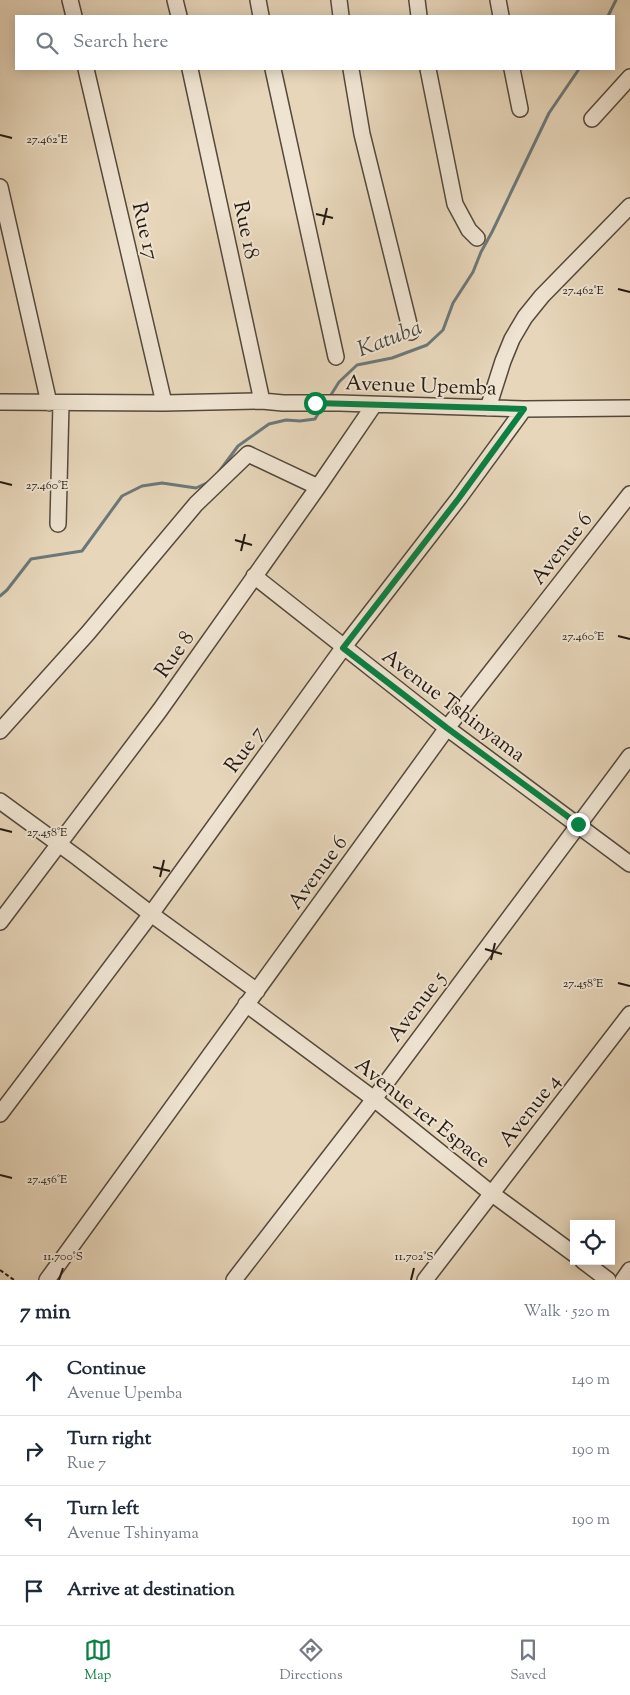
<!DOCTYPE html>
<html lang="en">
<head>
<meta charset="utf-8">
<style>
  :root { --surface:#fff; --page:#f2f2f3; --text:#1f2937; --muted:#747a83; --line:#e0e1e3; --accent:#0b8043 }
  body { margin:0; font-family:"Sorts Mill Goudy",serif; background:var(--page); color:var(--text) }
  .controls { position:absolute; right:15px; bottom:15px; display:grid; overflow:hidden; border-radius:0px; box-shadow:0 2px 12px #0003 }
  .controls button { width:45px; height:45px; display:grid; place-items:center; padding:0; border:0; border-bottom:1px solid var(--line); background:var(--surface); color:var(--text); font:25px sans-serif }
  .stop { position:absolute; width:15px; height:15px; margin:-11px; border:4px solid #0b8043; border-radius:50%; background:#fff }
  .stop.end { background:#0b8043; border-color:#fff; box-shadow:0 1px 5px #0008 }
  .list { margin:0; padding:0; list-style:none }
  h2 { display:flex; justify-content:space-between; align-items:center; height:65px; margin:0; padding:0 20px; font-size:21px }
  h2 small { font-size:16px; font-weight:400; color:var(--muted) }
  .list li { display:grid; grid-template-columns:32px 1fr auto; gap:15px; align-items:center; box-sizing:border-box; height:70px; padding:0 20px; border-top:1px solid var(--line) }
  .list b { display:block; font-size:19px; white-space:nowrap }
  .list p { margin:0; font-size:16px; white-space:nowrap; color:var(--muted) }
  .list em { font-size:16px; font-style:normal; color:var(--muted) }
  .icon { flex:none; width:28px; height:28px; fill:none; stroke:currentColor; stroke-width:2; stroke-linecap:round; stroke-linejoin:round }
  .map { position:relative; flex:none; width:630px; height:1280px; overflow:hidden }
  .search { position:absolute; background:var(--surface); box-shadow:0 2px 12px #0003; left:15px; right:15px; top:15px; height:55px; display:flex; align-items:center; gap:12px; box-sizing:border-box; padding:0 18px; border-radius:0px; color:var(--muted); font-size:19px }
  .sheet { height:345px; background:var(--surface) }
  nav { display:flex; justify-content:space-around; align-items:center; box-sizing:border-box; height:70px; border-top:1px solid var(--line); background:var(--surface); font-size:14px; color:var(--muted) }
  nav a { display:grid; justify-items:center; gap:2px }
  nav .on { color:var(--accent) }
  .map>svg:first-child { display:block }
</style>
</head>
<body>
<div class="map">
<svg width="630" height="1280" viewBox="0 0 630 1280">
  <rect width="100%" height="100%" fill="#e7d6ba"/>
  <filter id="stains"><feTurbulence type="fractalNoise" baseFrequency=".004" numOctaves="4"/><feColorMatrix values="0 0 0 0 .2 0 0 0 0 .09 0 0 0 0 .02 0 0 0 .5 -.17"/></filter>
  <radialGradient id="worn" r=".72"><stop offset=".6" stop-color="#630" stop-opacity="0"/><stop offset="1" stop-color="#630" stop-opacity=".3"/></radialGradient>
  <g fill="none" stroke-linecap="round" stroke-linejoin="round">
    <!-- stream -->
    <path stroke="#6c7878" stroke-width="3" d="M608,16L616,0
      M329,398L339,382L357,365L392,358L427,345L443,330L453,303L473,272L481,252L492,232L549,113L579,69
      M218,473L238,446L269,424L286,420L300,421L315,419L322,407
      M0,596L7,590L31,559L82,551L122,496L142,486L162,483L196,488L209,482"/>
    <defs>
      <path id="minor" d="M70,0L74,16
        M175,0L179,16
        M258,0L261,16
        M339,0L341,16
        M417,0L419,16
        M498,0L501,16
        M86,69L164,403
        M190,69L262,401
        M273,69L336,357
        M351,69L362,134L411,332
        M428,69L455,204L469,230L477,238
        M512,69L520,109
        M592,119L630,77
        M0,187L49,403
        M0,402L164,403L262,401L283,403H339L524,409L630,408
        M488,408L503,361L512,339L525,317L542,296L630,206
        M58,524L61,403
        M254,576L447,728L630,864
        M0,731L88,633L196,504L248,454L318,487
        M0,801L78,858L151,914L257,991
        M0,922L160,710L318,487L374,405
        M246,1004L374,1099L491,1193L574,1254
        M0,1114L151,914L343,648L459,498L524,409
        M583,1261L608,1280
        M47,1280L447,728L630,494
        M234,1280L374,1099L630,756
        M425,1280L630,1014
        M623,1280L630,1270"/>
    </defs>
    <!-- minor casing -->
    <use href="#minor" stroke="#55493d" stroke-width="18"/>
    <!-- path -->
    <path stroke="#241a13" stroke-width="2" stroke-dasharray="4 2.5" stroke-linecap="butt" d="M0,1270L14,1280"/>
    <!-- minor -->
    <use href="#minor" stroke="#efe4d2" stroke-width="15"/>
  </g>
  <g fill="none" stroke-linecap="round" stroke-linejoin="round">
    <!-- route -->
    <path stroke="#0b8043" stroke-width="6" d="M315,403L524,409L459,498L343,648L447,728L578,824"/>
  </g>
  <!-- ticks -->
  <path fill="none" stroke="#241a13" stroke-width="2" d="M0,135L12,138M316,214L333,218M323,225L327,208M618,289L630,292M0,482L12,485M235,540L252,545M241,551L245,534M618,636L630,639M0,829L12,832M153,867L170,871M160,877L164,860M485,949L502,954M491,960L495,943M618,983L630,986M0,1175L12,1178M59,1280L63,1268M411,1280L414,1268"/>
  <g text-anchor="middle" stroke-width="4" stroke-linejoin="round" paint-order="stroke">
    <!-- street labels -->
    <g font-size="21" fill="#241a13" stroke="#efe4d2">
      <text transform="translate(247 230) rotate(78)" y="7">Rue 18</text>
      <text transform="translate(146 231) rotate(77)" y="7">Rue 17</text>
      <text transform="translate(421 385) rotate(2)" y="7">Avenue Upemba</text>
      <text transform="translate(561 548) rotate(-52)" y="7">Avenue 6</text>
      <text transform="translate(174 654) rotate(-55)" y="7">Rue 8</text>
      <text transform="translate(454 705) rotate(37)" y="7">Avenue Tshinyama</text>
      <text transform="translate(244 749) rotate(-54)" y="7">Rue 7</text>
      <text transform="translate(317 872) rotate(-54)" y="7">Avenue 6</text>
      <text transform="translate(416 1006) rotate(-53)" y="7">Avenue 5</text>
      <text transform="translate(529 1110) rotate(-52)" y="7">Avenue 4</text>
      <text transform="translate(423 1112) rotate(38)" y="7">Avenue 1er Espace</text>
    </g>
    <!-- water labels -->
    <g font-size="22" font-style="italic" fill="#484945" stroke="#efe4d2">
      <text transform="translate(389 337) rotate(-21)" y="8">Katuba</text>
    </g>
  </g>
  <g font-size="12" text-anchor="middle" fill="#241a13" stroke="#efe4d2" stroke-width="4" stroke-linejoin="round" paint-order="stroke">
    <text x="47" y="143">27.462°E</text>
    <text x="583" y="294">27.462°E</text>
    <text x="47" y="489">27.460°E</text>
    <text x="583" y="640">27.460°E</text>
    <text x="47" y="836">27.458°E</text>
    <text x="583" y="987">27.458°E</text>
    <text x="47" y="1183">27.456°E</text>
    <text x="63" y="1260">11.700°S</text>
    <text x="414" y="1260">11.702°S</text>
  </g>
  <rect width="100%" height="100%" filter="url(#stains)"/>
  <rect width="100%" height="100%" fill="url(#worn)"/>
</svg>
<div class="controls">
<button><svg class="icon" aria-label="locate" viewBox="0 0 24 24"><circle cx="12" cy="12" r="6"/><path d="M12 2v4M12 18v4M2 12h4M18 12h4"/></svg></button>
</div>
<div class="stop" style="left:315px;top:403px"></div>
<div class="stop end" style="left:578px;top:824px"></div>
<div class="search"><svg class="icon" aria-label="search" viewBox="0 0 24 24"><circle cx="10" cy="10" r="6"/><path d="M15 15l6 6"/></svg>Search here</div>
</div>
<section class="sheet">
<h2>7 min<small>Walk · 520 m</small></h2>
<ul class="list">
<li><svg class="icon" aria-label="ahead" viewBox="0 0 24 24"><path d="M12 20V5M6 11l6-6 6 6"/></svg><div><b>Continue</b><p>Avenue Upemba</p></div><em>140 m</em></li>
<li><svg class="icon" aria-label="right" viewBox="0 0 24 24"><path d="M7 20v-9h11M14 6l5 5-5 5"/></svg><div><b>Turn right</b><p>Rue 7</p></div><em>190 m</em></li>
<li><svg class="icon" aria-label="left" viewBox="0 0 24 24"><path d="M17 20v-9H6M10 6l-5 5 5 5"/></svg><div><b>Turn left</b><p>Avenue Tshinyama</p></div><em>190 m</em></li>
<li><svg class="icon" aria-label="arrive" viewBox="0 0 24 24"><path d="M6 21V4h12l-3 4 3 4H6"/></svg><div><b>Arrive at destination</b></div></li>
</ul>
</section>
<nav>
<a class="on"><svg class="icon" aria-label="map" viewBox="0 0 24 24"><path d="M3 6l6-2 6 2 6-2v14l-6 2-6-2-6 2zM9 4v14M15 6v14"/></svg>Map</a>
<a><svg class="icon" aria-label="directions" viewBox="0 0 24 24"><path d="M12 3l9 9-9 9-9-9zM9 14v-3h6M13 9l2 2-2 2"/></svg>Directions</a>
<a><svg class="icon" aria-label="saved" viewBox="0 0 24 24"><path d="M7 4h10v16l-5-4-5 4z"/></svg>Saved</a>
</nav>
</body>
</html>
